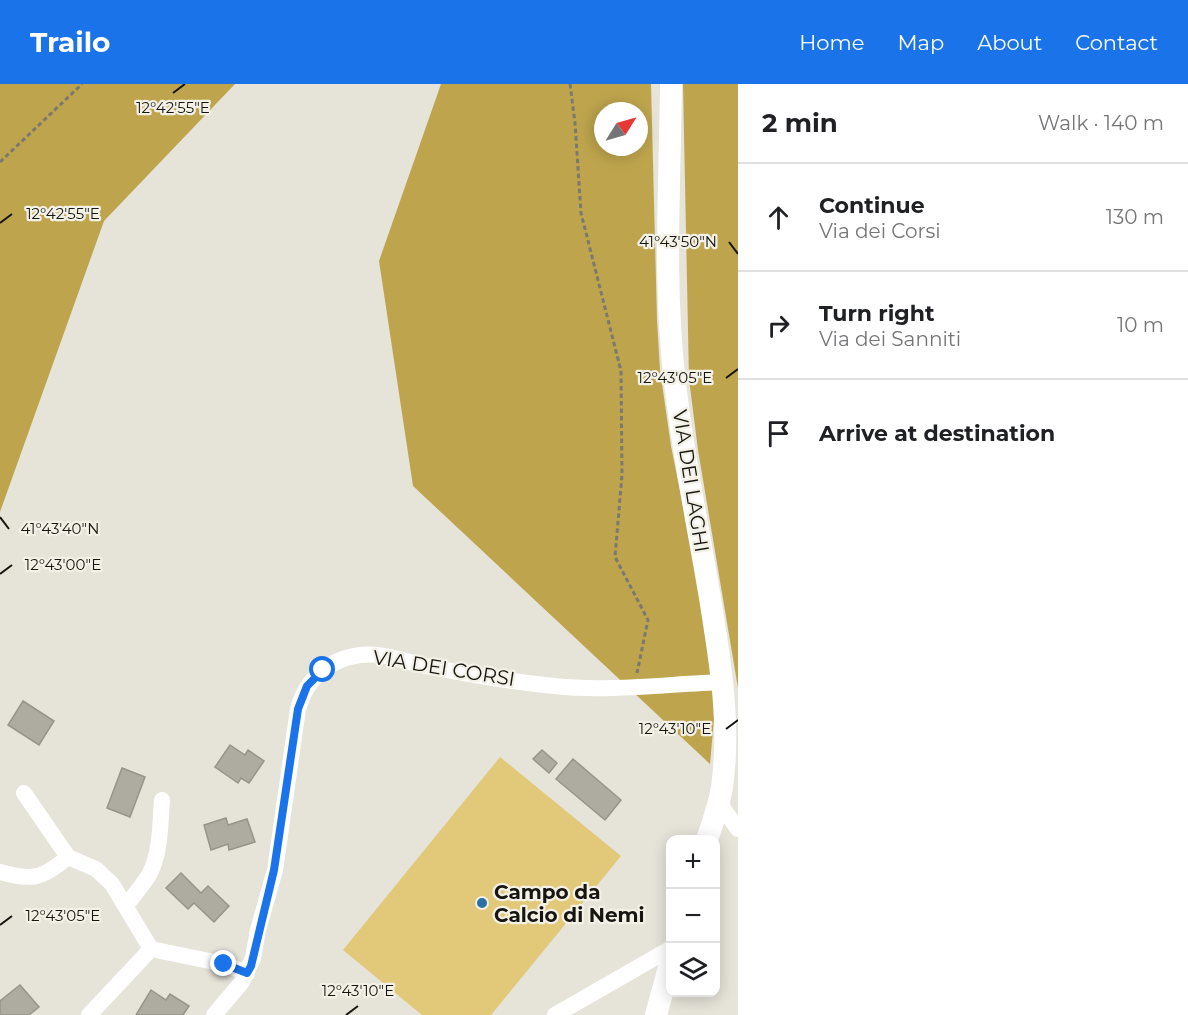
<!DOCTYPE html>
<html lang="en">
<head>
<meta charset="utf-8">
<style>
  :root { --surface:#fff; --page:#f6f6f6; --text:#202124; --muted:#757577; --line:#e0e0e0; --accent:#1a73e8 }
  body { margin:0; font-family:Montserrat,sans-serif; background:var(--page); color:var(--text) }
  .controls { position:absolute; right:18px; bottom:18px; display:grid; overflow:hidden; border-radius:12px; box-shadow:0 3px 15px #0003 }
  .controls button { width:54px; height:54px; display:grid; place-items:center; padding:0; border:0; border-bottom:2px solid var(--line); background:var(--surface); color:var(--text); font:30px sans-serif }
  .compass { position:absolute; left:594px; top:18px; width:54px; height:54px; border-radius:50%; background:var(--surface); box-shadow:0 3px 15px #0003; rotate:53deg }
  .stop { position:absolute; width:18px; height:18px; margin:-14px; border:4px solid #1a73e8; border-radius:50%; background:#fff }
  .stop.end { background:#1a73e8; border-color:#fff; box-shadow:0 2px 6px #0008 }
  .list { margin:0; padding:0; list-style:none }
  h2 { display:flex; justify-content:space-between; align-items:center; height:78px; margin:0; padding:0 24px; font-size:26px }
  h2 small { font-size:20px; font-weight:400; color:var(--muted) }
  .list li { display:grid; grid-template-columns:39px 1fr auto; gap:18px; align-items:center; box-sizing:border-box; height:108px; padding:0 24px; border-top:2px solid var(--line) }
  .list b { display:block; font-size:22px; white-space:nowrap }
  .list p { margin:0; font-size:20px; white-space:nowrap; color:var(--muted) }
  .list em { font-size:20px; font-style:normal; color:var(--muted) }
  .icon { flex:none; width:33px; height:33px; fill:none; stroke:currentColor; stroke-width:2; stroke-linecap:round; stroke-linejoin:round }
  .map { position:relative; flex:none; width:738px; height:931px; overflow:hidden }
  header { display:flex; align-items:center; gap:36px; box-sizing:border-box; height:84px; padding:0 30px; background:var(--accent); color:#fff }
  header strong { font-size:28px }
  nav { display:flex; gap:33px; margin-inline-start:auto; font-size:21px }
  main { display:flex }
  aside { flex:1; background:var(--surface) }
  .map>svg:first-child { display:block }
</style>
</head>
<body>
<header>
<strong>Trailo</strong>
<nav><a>Home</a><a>Map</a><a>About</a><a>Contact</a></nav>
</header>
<main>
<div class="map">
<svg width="738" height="931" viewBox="0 0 738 931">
  <rect width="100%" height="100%" fill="#e6e3d9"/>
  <!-- green -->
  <path fill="#e1c979" d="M500,673L621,772L491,931H422L343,866Z"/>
  <!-- forest -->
  <path fill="#bea54d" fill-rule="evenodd" d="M0,0H235L104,137L0,428Z
    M441,0H651L657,236L660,286L671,362L709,552L715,624L710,680L413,402L379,177ZM603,27H639V63H603Z
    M683,0H738V604L698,366L689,295Z"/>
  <!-- building -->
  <path fill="#aeaba1" stroke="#97948b" stroke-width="1.5" d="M23,617L54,637L39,661L8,641Z
    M230,661L245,671L248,666L264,677L249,699L241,694L238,699L215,683Z
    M542,666L557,679L549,689L533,675Z
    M573,675L621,716L605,736L556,695Z
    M122,684L145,693L130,733L107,724Z
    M226,734L228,741L247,735L255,758L229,766L228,760L211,766L204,741Z
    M181,789L201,809L208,802L229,822L214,838L194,819L188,825L166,804Z
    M20,901L39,923L29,931H0V917Z
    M151,906L166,916L170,910L189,922L183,931H136Z"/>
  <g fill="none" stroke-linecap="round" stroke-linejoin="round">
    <!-- path -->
    <path stroke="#7a7871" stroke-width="3" stroke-dasharray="4.5 3" stroke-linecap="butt" d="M570,0L575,39L581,129L621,287L622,391L615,473L648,536L637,589
      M0,78L82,0"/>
    <!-- minor -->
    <path stroke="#fff" stroke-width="16" d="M24,709L68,773L96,785L112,800L151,865
      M719,719L738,745
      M0,788C32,797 42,795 68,773
      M126,822C133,812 142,802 149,791C161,769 160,740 162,716
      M151,865L224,880L247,889
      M89,931L151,865
      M214,931L242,898L253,874L258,846L275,786L298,625C306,595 329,575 360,571C384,568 408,579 431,583C471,591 513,598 554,602C610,608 667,600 723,598
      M555,931L670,865"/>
    <!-- secondary -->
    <path stroke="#fff" stroke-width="22" d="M671,0C670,100 663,199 675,299C683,371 698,442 710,514C720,577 731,639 722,703C719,721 713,738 707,756
      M656,931L670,880"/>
  </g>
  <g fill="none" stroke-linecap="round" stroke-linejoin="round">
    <!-- route -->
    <path stroke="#1a73e8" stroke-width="8" d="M224,880L247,889L251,882L274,786L298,625L307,602L323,586"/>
  </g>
  <!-- ticks -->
  <path fill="none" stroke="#161511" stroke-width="2" d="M173,9L185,0M0,139L12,130M729,158L738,170M726,294L738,285M0,433L9,445M0,490L12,481M726,645L738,636M0,841L12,832M346,931L358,922"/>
  <!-- markers -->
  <circle fill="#2a72a6" stroke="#f3f0e6" stroke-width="2" cx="482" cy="819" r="6"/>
  <g text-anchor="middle" stroke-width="4.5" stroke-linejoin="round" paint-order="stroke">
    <!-- street labels -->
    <g font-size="20" fill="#161511" stroke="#f3f0e6">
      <text transform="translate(691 397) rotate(81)" y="7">VIA DEI LAGHI</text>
      <text transform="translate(444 584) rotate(9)" y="7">VIA DEI CORSI</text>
    </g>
    <!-- poi labels -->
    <g font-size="20" font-weight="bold" fill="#161511" stroke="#f3f0e6" text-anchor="start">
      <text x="494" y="815">Campo da<tspan x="494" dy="23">Calcio di Nemi</tspan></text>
    </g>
  </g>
  <g font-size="15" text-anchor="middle" fill="#161511" stroke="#f3f0e6" stroke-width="4.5" stroke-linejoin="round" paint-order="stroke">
    <text x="173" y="29">12°42'55"E</text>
    <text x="63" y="135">12°42'55"E</text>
    <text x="678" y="163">41°43'50"N</text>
    <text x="675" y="299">12°43'05"E</text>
    <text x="60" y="450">41°43'40"N</text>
    <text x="63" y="486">12°43'00"E</text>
    <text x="675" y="650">12°43'10"E</text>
    <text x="63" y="837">12°43'05"E</text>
    <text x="358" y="912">12°43'10"E</text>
  </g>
</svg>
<div class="controls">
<button>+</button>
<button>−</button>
<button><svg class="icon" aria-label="layers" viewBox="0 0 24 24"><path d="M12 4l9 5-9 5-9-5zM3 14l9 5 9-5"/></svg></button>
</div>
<svg class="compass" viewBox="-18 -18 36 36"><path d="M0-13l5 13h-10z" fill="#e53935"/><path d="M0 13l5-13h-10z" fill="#757577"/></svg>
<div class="stop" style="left:323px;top:586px"></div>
<div class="stop end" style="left:224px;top:880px"></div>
</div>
<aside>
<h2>2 min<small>Walk · 140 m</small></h2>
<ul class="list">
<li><svg class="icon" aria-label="ahead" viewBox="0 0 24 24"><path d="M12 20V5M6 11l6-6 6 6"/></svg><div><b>Continue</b><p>Via dei Corsi</p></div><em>130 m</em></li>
<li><svg class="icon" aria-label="right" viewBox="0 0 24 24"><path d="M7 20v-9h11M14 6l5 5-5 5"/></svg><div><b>Turn right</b><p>Via dei Sanniti</p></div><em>10 m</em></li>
<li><svg class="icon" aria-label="arrive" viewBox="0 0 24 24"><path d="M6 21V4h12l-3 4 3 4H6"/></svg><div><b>Arrive at destination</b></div></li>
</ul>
</aside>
</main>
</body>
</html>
